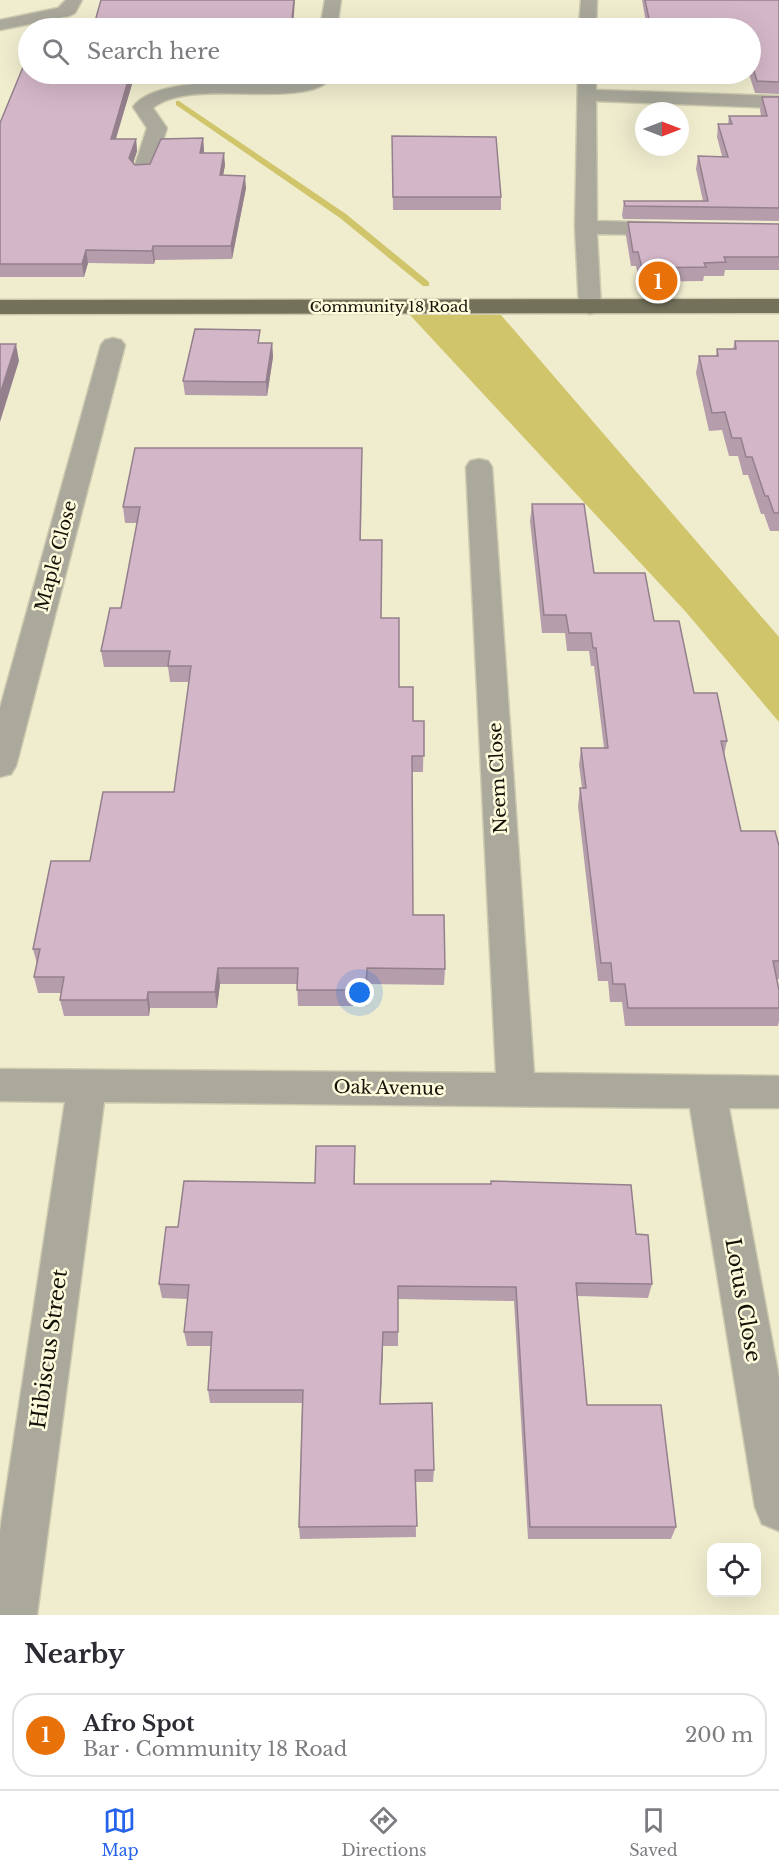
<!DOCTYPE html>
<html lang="en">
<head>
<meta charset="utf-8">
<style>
  :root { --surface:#fff; --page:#f2f2f3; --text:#2b2b33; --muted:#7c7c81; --line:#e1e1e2; --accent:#2563eb }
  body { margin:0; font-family:"Libre Baskerville",serif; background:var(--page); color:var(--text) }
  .controls { position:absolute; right:18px; bottom:18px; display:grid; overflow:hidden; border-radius:12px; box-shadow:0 6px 24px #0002 }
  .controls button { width:54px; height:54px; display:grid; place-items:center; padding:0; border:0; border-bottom:2px solid var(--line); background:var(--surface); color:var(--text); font:30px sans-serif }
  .compass { position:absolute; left:635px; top:102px; width:54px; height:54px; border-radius:50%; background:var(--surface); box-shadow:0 6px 24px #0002; rotate:90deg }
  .you { position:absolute; left:360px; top:993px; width:21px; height:21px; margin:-15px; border:4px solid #fff; border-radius:50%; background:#1a73e8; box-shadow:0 0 0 9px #1a73e833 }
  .badge { display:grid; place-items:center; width:39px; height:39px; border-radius:50%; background:var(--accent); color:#fff; font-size:20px; font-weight:700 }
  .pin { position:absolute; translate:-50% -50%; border:3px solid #fff; box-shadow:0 2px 6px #0006 }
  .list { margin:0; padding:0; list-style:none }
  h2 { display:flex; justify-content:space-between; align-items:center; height:78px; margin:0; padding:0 24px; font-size:26px }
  h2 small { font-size:20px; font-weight:400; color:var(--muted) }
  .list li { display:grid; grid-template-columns:39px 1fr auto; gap:18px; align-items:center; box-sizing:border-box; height:84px; margin:0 12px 12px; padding:0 12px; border:2px solid var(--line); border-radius:24px }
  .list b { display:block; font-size:22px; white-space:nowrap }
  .list p { margin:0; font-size:20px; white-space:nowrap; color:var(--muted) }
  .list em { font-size:20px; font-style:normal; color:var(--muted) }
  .icon { flex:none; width:33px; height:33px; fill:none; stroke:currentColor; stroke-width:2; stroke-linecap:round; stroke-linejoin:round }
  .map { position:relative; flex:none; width:779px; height:1615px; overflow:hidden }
  .search { position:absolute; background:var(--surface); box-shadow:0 6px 24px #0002; left:18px; right:18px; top:18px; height:66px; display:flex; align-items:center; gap:15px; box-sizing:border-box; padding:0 21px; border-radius:33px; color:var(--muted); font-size:22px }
  .sheet { height:174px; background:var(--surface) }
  nav { display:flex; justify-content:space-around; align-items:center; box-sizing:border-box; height:84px; border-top:2px solid var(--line); background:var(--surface); font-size:16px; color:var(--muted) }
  nav a { display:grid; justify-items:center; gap:3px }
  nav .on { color:var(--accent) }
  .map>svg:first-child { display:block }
</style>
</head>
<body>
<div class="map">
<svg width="779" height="1615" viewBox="0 0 779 1615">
  <rect width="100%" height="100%" fill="#f0edcf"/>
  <!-- water -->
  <path fill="#d1c56c" d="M409,314L501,315L779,637V722L685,611Z"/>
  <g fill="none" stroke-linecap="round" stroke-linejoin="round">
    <!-- stream -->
    <path fill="#d1c56c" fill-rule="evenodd" d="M179,101L346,214L429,282V286H423L340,218L176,105V101Z"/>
    <defs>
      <path id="minor" d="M66,0H82L75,13L69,16L0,30V20L58,8Z
        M325,0H341L337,28H320Z
        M581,0H597L596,28H579Z
        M316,74H334C313,114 192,75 153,108L167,128L153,171L150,175H136L133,171L147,128L133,107C155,75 266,82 303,82Z
        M578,74H596V90L779,96V108L596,101L597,221L672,223L679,225L683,229L679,233L672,235L597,234L601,307L598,312L590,314L582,312L579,307L575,227Z
        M113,338L121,340L125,345L16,766L11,774L0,777V708L101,345L105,340Z
        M479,459L488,461L492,467L534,1073L779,1076V1108H729L779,1378V1531L762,1524L755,1507L690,1108L104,1102L37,1615H0V1531L65,1102L0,1101V1069L496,1073L466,467L470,461Z"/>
      <path id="major" d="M779,299V313L0,314V300Z"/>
    </defs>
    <!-- minor casing -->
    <use href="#minor" stroke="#cdcaaf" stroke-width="3"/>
    <!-- major casing -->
    <use href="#major" stroke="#cdcaaf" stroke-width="3"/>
    <!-- minor -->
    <use href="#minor" fill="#aaa99c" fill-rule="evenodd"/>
    <!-- major -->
    <use href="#major" fill="#74715b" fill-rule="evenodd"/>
  </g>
  <!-- wall -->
  <path fill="#b59dac" d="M642,0H779V94L755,93L749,74H750V28H647Z
    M28,74H169H135L116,139H136L137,151L133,163L135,165L150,164L203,138L204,153L225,165L223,175L246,188L232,259L155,260L154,264L88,263L84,277H0V123Z
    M762,97H779V221L623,219L622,215L624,201H703L696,169L698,156H722L717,137L718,124H728L729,116H761L760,110Z
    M392,136L501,197V210H393Z
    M628,222L779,224V270H725L724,276H704L703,281L640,282L636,266H631L626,236Z
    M735,341H779V531H770L764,514H761L748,475H743L738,456H729L722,430L709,431L696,373L699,356H716L717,349H733Z
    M272,343L273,357L267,396L185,395L183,381Z
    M362,448L361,540L399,687L413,721H424L423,772H412L413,915L445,969L444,985L367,984V1006H298L297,984H220L217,1008H150L149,1016H64L60,1000L61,993H38L34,977L37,964L33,949L90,861L174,792L189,682H170L168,667H104L101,651L121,608L137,523H125L123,507Z
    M532,504L594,573L654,621L694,693L727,741L724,755L741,831L779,846V979H777L779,990V1021L778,1026H625L622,1002H610L608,981H598L578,806L580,788H582L579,765L581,748H604L594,666H591L589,651H567L565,633H542L530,521Z
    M355,1161V1184L636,1234L652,1284L648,1298L577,1296L587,1405L676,1527L671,1539H528L514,1301L398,1299V1346H383L380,1404L434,1470L433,1482H415L416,1537L300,1539L299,1527L302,1403H210L208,1390L211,1346H187L184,1332L188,1299L162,1298L159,1284L178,1227L315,1183Z"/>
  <!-- shaded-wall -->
  <path fill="#94808c" d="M294,0H295L293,28H291Z
    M130,74H135L112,151L111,139Z
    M203,138L204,151L201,166L200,153Z
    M136,139L137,151L131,170L129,158Z
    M224,153L225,165L221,188L220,175Z
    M245,176L246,188L232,259L231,246Z
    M153,246L155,260L154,264L152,251Z
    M86,250L88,263L84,277L82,264Z
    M272,343L273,357L267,396L266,382Z
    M16,344L19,361L0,422V394Z
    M218,968L220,984L217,1008L215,992Z
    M148,992L150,1008L149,1016L147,1000Z
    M383,1332V1346L380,1417V1404Z"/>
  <!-- building -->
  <path fill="#d3b7c8" stroke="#94808c" stroke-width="1.5" d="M101,0H294L291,28H39L41,25H94Z
    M645,0H779V82L757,81L750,58V28H651Z
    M28,55V74H130L111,139H136L129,158L135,165L150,164L161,139L203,138L200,153H224L220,175L245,176L231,246H153L152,251L86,250L82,264H0V123Z
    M762,97H779V208L625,206L624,201H708L698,156L728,157L718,124H732L729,116H767Z
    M392,136L496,137L501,197H393Z
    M628,222L779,224V257H724L726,262L704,263L706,267L642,268L638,252H633Z
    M195,329L260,330L258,343H272L266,382L183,381Z
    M735,341H779V513H774L768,496H765L752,457H746L741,438H732L725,412L712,413L699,356H718L717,349H736Z
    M0,344H16L0,394Z
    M135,448H362L360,540H382L381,618H399V687H413V721H424V756H412L413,915H444L445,969L367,968L366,990H297L298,968H218L215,992H148L147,1000H60L64,977H34L40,949H33L51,861H90L103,792H174L191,666H168L170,651H101L110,608H121L140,507H123Z
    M532,504H584L594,573H645L654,621H679L694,693H717L727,741H721L741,831H775L779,846V961H773L779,990V1008H628L625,984H613L611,963H601L580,788H586L581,748H608L596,648H593L591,633H569L566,615H544Z
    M316,1146H355L354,1184H491V1181L631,1185L636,1234L648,1235L652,1284L576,1283L587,1405H661L676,1527H530L516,1287L398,1286V1332H383L380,1404L432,1403L434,1470H415L417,1526L299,1527L303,1390H208L212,1332H184L189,1285L159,1284L166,1227H178L184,1181L315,1183Z"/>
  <g text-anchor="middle" stroke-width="5" stroke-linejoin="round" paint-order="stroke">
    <!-- far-street labels -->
    <g font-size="15" fill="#131208" stroke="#fefadc">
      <text x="389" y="312">Community 18 Road</text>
    </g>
    <!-- street labels -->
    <g font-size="18" fill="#131208" stroke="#fefadc">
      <text transform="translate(56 556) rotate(-75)" y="6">Maple Close</text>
      <text transform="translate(498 778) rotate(-93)" y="6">Neem Close</text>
      <text transform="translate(389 1088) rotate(1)" y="6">Oak Avenue</text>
    </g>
    <!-- near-street labels -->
    <g font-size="21" fill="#131208" stroke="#fefadc">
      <text transform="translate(743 1300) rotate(80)" y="7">Lotus Close</text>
      <text transform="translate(49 1349) rotate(-82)" y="7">Hibiscus Street</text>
    </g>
  </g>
</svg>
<div class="controls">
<button><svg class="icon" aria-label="locate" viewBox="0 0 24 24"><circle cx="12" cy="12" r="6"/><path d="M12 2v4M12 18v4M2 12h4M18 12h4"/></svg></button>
</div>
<svg class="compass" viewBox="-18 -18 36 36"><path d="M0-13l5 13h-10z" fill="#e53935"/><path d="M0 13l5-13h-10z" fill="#7c7c81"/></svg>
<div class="you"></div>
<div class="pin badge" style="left:658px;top:281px;background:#e8710a">1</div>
<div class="search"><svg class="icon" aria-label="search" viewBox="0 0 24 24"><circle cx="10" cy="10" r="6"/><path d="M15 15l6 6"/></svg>Search here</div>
</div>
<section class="sheet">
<h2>Nearby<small></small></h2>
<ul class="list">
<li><span class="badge" style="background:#e8710a">1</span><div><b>Afro Spot</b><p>Bar · Community 18 Road</p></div><em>200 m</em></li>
</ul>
</section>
<nav>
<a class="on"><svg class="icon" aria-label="map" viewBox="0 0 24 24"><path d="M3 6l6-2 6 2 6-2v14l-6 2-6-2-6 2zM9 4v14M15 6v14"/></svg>Map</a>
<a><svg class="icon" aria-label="directions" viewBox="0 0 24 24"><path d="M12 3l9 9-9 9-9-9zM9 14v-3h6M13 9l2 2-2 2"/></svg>Directions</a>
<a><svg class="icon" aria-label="saved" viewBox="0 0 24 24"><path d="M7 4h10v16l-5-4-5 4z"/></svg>Saved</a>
</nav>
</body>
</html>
